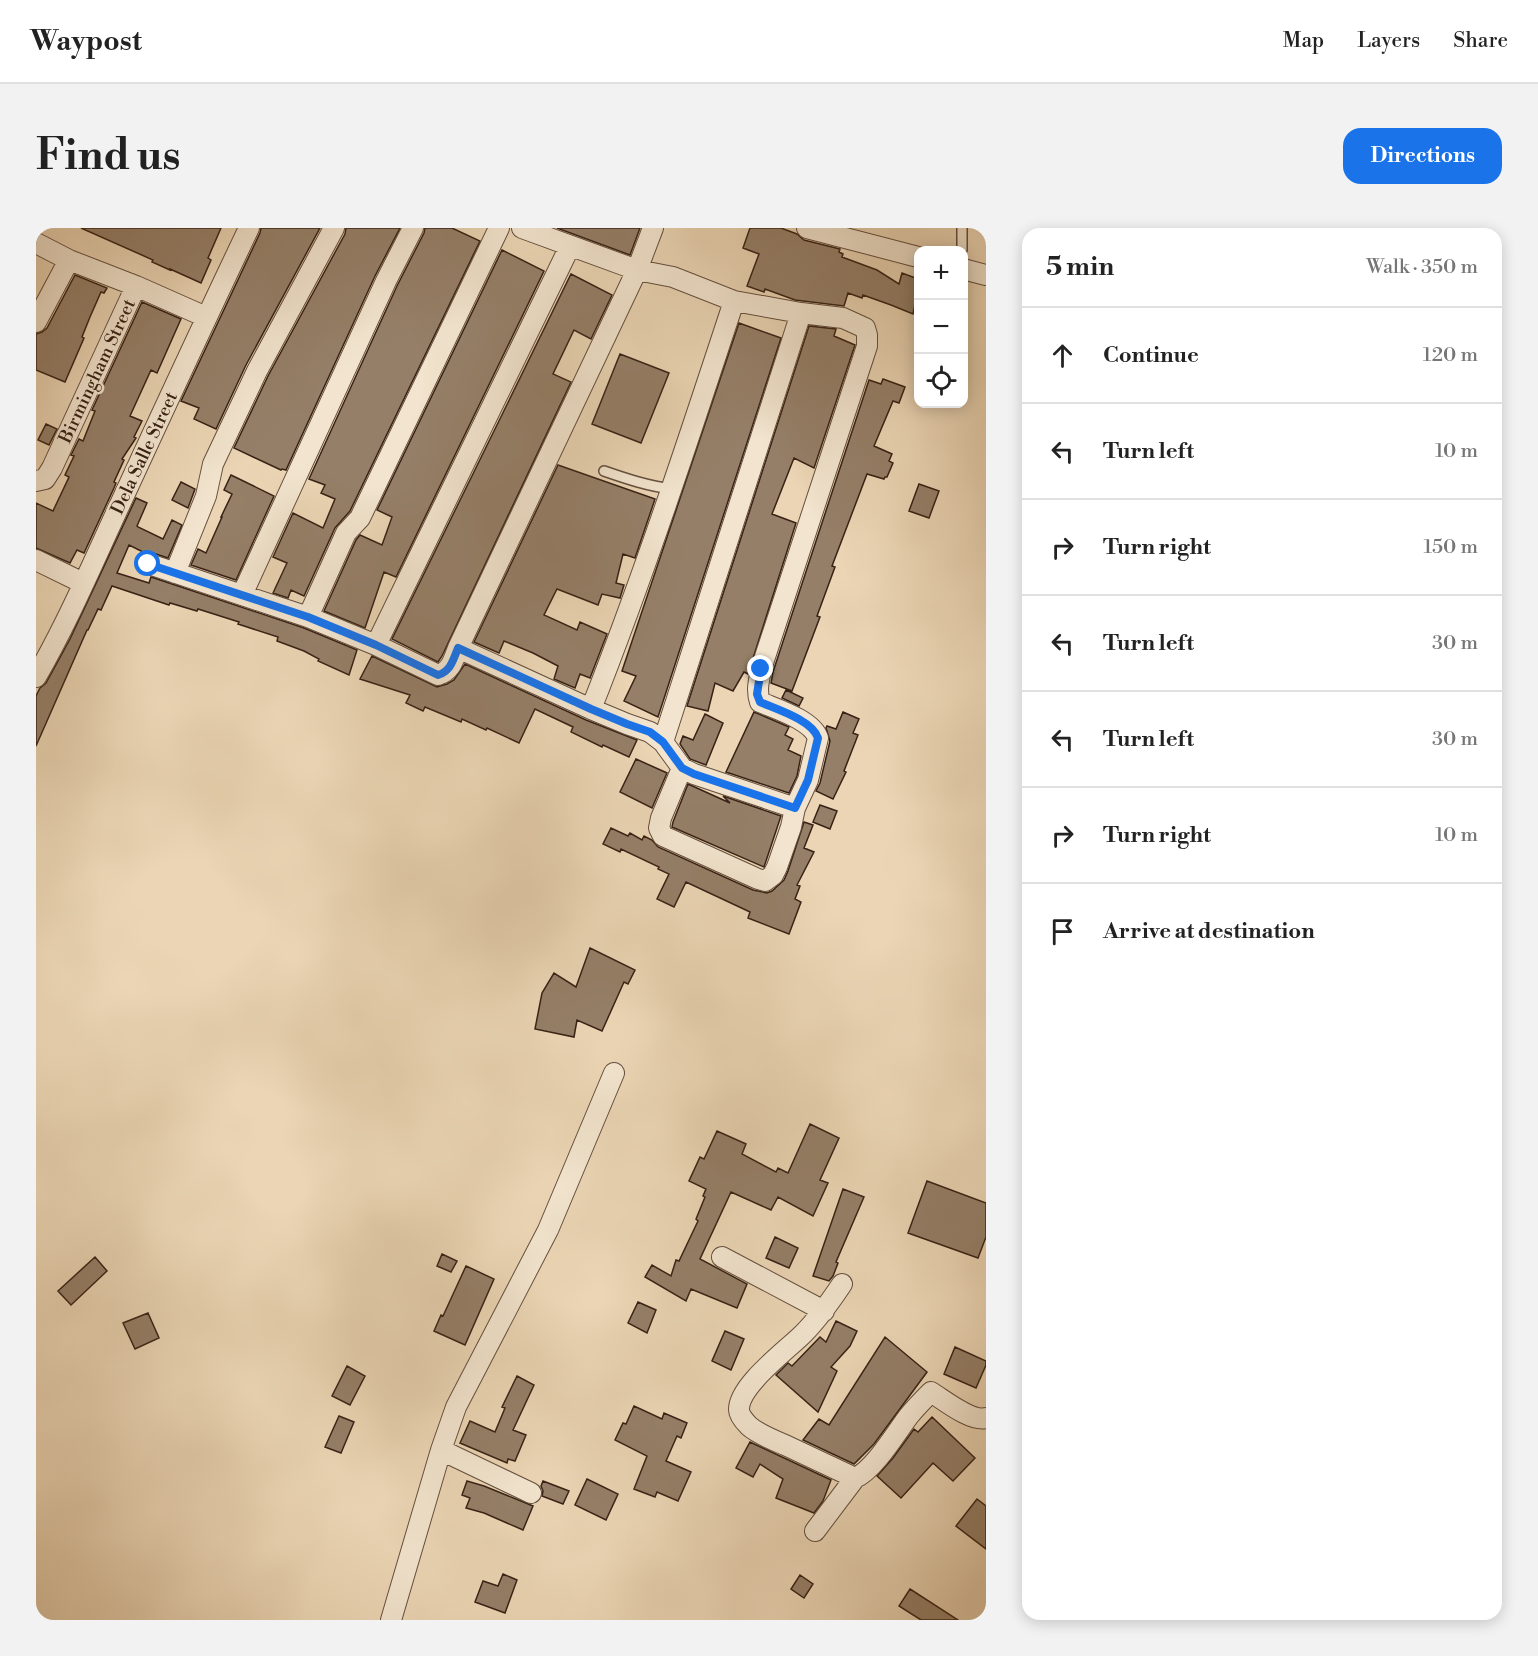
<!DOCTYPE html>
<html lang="en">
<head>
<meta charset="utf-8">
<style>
  :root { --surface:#fff; --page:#f2f2f2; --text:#222; --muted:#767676; --line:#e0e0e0; --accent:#1a73e8 }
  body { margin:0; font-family:"Libre Bodoni",serif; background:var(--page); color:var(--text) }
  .controls { position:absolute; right:18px; top:18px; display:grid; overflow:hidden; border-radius:12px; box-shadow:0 3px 15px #0003 }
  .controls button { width:54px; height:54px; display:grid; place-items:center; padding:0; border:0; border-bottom:2px solid var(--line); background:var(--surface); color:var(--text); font:30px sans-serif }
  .stop { position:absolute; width:18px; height:18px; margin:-14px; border:4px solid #1a73e8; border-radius:50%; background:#fff }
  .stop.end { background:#1a73e8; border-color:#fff; box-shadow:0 2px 6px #0008 }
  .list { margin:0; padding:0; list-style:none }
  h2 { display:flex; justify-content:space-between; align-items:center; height:78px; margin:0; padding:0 24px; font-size:26px }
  h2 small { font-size:20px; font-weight:400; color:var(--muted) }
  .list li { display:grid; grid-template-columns:39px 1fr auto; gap:18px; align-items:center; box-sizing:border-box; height:96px; padding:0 24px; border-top:2px solid var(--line) }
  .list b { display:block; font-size:22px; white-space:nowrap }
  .list em { font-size:20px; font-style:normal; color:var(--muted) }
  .icon { flex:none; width:33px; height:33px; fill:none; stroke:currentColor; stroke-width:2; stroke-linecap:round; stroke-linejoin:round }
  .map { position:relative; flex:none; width:950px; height:1392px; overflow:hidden; border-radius:18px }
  header { display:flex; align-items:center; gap:36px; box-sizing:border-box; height:84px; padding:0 30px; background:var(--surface); border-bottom:2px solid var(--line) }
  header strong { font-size:28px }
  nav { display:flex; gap:33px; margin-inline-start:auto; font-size:21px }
  .intro { display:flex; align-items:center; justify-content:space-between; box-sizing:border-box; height:144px; padding:0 36px }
  h1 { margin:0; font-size:42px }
  .button { padding:15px 27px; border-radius:18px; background:var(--accent); color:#fff; font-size:21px; font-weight:700 }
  main { display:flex; gap:36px; padding:0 36px }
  aside { flex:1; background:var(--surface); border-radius:18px; box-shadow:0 3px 15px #0003 }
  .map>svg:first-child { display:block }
</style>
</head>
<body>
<header>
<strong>Waypost</strong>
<nav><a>Map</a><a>Layers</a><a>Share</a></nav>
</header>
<div class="intro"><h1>Find us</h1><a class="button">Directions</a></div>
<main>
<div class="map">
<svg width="950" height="1392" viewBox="0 0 950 1392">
  <rect width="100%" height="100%" fill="#ebd5b4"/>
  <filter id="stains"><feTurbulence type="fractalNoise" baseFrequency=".00333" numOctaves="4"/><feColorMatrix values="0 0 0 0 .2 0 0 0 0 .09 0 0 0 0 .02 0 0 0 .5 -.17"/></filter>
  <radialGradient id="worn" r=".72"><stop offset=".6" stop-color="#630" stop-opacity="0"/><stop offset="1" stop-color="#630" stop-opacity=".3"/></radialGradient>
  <!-- building -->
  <path fill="#957f68" stroke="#382216" stroke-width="1.5" d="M45,0H185L172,30L175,32L165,55L134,41V42L116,34L117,32Z
    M225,0H284L210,137L180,201L158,191L163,180L145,173L224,5Z
    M310,0H364L339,48L250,242L246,241L245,242L198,220L232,148L309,6Z
    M389,0H416L444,13L314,283L299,300L268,368L255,362L252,370L237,365L251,335L237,329L257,285L287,300L299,271L285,265L289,257L273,251L361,58L388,5Z
    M521,0H604L594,27Z
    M714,0H745L761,6L768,12L804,21L803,24L807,26L806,29L841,42L863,56L866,45L882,51V63L877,86L855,77L827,67L826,70L812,65L808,78L759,72L729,61L728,64L711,58L723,26L707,20Z
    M466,22L508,43L360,349L348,344L329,400L288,383L320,312L324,307L346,317L356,289L341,282Z
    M535,46L576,67L555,111L538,102L517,146L535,154L406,428L402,434L356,411Z
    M39,47L71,60L68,65L65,64L54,89L46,109L48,110L29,154L0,142V106L6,104L11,100Z
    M106,74L145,91L121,145L115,142L94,188L106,193L98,209L100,210L86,231L88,232L78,254L80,255L78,260L48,325L41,322L34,335L0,320V275L17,283L33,249L29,247L38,228L35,227L43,211L47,213L59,183L56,182Z
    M703,95L745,110L622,489L588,473L600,448L586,443Z
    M773,98L800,101L798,108L819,117L778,240L758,230L736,286L760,295L712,446L708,444L697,463L679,455L672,483L651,478Z
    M584,126L633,145L605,215L556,196Z
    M847,151L869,159L863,175L857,173L838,218L856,226L853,233L857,235L851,249H849L848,251L831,246L796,338L799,339L781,388L784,389L756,463L735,455L737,444L833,152L845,156Z
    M10,196L21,201L13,217L2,212Z
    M522,237L619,271L599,330L587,326L580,355L588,357L584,370L566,366L562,377L521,361L508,387L541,402L544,394L571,406L554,450L544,446L539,460L518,451L522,438L497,425L468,413L463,425L438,414Z
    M195,247L238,268L200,352L155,337L162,321L170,325L186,289H185L196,266L188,262Z
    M145,254L159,261L152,280L136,272Z
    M883,256L903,263L893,290L873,283Z
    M100,270L111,275L101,298L102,299L127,311L136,292L146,297L132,330L117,325H109L93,317L81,345L113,355L115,349L268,400L321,422L313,447L282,433L283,431L268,423L241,413L242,409L202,396L203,394L162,381L161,383L134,375L133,377L76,358L65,382L62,381L52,402H51L0,518V468L4,460L10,455L34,411Z
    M336,428L401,459L411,456L418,452L429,436L550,492L601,512L593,529L567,517L566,519L535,504L537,499L499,481L483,515L451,500L450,502L426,491L425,494L389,479L387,483L370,475L374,467L324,451Z
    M750,462L767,470L763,478L746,470Z
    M718,484L753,499L749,507L757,511L752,522L765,528L761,548L753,565L690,544Z
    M807,484L823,491L817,505L822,507L808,543L810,544L797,571L780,563L784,555L794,513L790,500L791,498L800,501Z
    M669,486L687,495L670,537L654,531L644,516L647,508L657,512Z
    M600,531L631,545L616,580L584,564Z
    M652,556L694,575L687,568L745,588L728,639L636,599L637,594Z
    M784,577L801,583L794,601L777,594Z
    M768,594L777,597L768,620L778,624L761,657L764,658L759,671L765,674L753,706L712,690L714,684L650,654L638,679L621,671L633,646L622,641L623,639L585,621L584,624L567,616L575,600L592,608L594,605L606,612L608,608L616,612L622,619L717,662L731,665L736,663L748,652L752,643Z
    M554,720L599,742L592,756L588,754L566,803L541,792L538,809L499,801L506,765L518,745L540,759Z
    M774,896L803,910L784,952L792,955L777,988L742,969L735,982L695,964L664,1031L711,1056L701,1080L655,1061L650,1073L609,1049L616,1037L635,1048L640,1032L643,1033L662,993L660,991L669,969L667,968L670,961L653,953L664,929L668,931L681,903L710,916L706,926L740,944L742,940L752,945Z
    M891,953L950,975V1009L942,1030L872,1005Z
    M807,961L828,969L800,1034L802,1035L797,1048L793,1053L777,1048Z
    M739,1009L762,1020L753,1040L730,1030Z
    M406,1026L421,1033L415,1044L401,1038Z
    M59,1029L71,1043L35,1077L22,1063Z
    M430,1038L458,1051L429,1117L398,1103L405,1087L407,1088Z
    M602,1074L620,1082L611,1105L592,1095Z
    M112,1085L123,1110L99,1121L87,1095Z
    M800,1093L821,1103L814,1118L795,1139L801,1143L782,1184L740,1147L752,1135L756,1138L784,1109L790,1114Z
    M689,1103L708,1111L695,1142L676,1133Z
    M849,1109L891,1144L838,1216L818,1236L767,1212L783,1191L793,1197Z
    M919,1119L950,1133V1137L940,1160L908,1146Z
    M311,1138L329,1148L314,1177L296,1168Z
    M481,1148L498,1157L477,1202L490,1207L479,1233L472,1231L471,1235L424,1215L434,1193L459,1204L469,1180L466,1179Z
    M598,1178L626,1191L628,1185L651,1195L645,1210L641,1208L630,1233L655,1244L642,1273L621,1264L619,1269L598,1261L611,1228L579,1212L587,1195L590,1196Z
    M303,1188L318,1194L305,1225L289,1219Z
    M896,1189L939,1230L917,1253L897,1235L865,1270L841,1248L857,1230L878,1201L882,1204Z
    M714,1214L795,1252L787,1273L778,1285L740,1270L747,1251L724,1236L717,1249L700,1240Z
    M551,1251L582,1266L570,1292L539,1277Z
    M431,1253L448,1258L497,1278L487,1302L448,1285L430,1280L434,1270L426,1267Z
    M507,1253L533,1263L527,1276L506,1268L507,1263L505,1258Z
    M941,1271L950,1278V1321L920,1298Z
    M467,1346L481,1352L469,1385L439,1374L447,1353L462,1358Z
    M764,1347L777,1356L768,1370L755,1361Z
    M874,1361L922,1392H885L863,1378Z"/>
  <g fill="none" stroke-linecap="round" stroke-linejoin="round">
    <defs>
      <path id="service" d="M926,22V0
        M568,243C591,251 612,258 636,261"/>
      <path id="minor" d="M486,0L601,42L637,49L698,73L765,85L807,90L829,100L831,107V118L725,441C723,453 720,462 724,474C740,481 776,492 782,510L772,552L759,580
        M771,0L882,29
        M0,15L33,32L100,58L170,89
        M927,41L950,47
        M0,94L33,32
        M0,253L9,251L16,240L100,58
        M0,332L47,355
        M113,336L272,389L340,417L402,447C415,443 417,433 422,420L601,42L617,0
        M139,345L170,268L177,236L221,143L298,0
        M206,367L350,53L377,0
        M272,389L310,305L324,290L463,0
        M340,417L534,18
        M422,420L555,481L591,496L614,504L627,514L646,540L658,546L759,580L755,599L741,639L737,647L729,653L722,651L627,608L623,600L625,590L646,540
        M0,449C33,392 58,332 86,272C128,181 170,90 213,0
        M555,481C608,347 653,210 698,73
        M627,514L765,85
        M686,1029L788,1083
        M806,1056C794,1074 782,1091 767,1106C751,1122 702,1158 703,1182C703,1187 709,1194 713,1198C722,1206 737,1212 749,1217C772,1228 796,1239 819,1250C837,1243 860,1205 872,1189C879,1180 887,1172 895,1164C908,1172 935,1194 950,1190
        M405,1222L495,1265
        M779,1303L819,1250
        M355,1392L405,1222L420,1179L512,1002L578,845"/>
    </defs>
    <!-- service casing -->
    <use href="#service" stroke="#654f3e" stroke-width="12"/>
    <!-- minor casing -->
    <use href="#minor" stroke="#654f3e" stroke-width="22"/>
    <!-- service -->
    <use href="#service" stroke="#f2e4ce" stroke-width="9"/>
    <!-- minor -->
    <use href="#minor" stroke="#f2e4ce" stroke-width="20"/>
  </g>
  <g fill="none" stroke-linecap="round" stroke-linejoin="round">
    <!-- route -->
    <path stroke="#1a73e8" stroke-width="8" d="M112,336L272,389L340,417L402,447C415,443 417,432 422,420L555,481L591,496L614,504L627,514L646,540L658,546L759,580L772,552L782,510C776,492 740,481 724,474L721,466L725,441"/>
  </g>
  <g text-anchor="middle" stroke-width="5" stroke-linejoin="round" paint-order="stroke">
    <!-- street labels -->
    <g font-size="18" fill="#382216" stroke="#f2e4ce">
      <text transform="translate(61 143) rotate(-65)" y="6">Birmingham Street</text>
      <text transform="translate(108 225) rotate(-65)" y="6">Dela Salle Street</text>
    </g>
  </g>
  <rect width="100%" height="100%" filter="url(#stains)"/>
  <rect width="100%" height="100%" fill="url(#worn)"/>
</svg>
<div class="controls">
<button>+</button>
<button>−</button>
<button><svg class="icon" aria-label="locate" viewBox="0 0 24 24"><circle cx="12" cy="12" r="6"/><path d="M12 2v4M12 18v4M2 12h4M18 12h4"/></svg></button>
</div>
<div class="stop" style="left:112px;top:336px"></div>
<div class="stop end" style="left:725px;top:441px"></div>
</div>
<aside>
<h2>5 min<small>Walk · 350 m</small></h2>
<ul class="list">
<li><svg class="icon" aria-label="ahead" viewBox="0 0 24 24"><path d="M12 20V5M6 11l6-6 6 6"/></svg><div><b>Continue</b></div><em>120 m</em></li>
<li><svg class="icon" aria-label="left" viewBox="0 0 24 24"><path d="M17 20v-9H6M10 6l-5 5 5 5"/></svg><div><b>Turn left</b></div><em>10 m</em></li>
<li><svg class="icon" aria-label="right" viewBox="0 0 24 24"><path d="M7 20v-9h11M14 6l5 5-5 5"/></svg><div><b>Turn right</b></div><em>150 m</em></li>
<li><svg class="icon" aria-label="left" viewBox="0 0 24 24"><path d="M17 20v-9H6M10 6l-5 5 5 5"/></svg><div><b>Turn left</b></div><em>30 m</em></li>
<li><svg class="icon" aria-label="left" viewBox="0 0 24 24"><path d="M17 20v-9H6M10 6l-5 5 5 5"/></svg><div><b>Turn left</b></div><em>30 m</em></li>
<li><svg class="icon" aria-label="right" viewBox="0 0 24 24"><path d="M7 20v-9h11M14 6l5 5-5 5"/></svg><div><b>Turn right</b></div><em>10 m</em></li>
<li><svg class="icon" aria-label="arrive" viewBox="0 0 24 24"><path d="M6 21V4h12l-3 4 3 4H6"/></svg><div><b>Arrive at destination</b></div></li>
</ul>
</aside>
</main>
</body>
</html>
